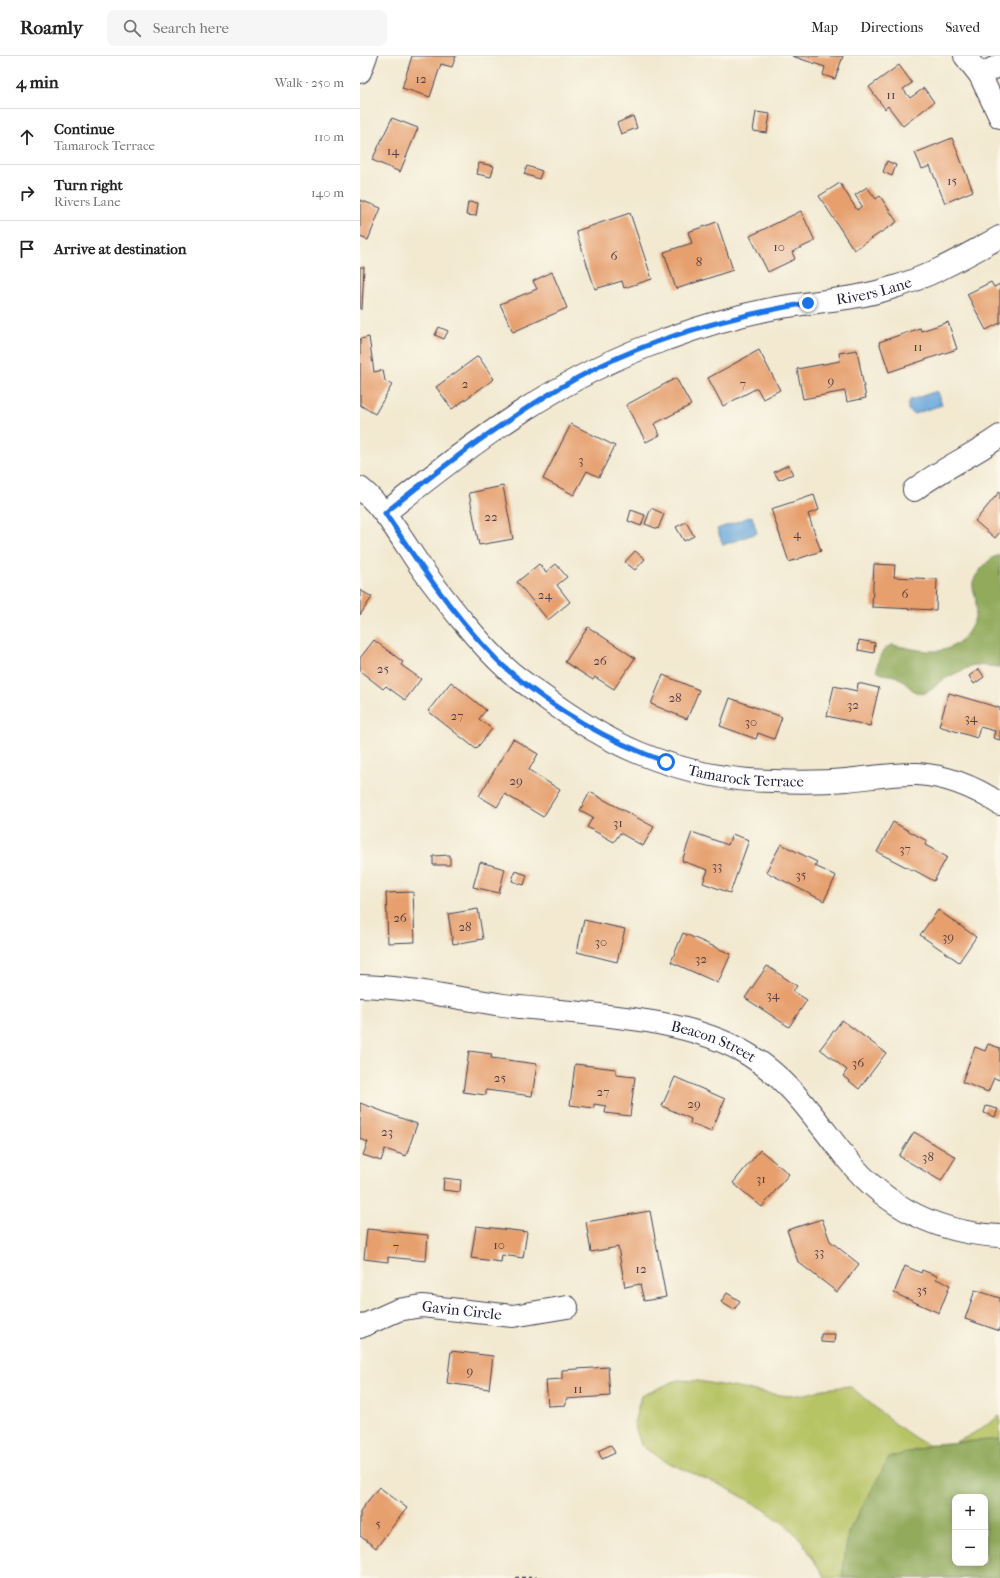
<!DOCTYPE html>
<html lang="en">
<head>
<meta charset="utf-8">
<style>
  :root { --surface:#fff; --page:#f6f6f6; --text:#222; --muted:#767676; --line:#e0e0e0 }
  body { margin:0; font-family:"IM FELL French Canon",serif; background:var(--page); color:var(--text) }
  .controls { position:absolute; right:12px; bottom:12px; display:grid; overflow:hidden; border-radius:8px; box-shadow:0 2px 10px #0003 }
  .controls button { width:36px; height:36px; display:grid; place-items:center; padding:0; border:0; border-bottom:1px solid var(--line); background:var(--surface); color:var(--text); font:20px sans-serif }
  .stop { position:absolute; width:12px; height:12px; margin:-9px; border:3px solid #1a73e8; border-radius:50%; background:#fff }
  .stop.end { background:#1a73e8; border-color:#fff; box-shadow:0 1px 4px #0008 }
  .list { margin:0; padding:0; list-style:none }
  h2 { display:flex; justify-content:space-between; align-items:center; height:52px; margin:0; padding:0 16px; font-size:17px }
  h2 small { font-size:13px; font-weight:400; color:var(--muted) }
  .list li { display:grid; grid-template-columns:26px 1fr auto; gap:12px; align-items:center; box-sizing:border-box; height:56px; padding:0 16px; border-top:1px solid var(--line) }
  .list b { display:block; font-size:15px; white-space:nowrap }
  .list p { margin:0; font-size:13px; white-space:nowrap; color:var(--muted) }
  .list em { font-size:13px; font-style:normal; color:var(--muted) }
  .icon { flex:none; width:22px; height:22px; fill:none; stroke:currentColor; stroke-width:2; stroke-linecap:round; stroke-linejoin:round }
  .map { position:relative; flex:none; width:640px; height:1522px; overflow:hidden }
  header { display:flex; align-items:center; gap:24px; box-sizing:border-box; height:56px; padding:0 20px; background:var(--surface); border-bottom:1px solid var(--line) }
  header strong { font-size:19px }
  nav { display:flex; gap:22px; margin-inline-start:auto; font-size:14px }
  .search { width:280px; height:36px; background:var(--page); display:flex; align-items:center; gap:10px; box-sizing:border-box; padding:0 14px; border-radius:8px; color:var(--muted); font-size:15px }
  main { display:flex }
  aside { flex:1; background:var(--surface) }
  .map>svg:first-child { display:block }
</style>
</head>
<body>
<header>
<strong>Roamly</strong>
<div class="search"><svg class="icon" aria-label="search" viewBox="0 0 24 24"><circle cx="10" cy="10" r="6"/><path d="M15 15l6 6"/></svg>Search here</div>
<nav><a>Map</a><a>Directions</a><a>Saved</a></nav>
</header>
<main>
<aside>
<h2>4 min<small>Walk · 250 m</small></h2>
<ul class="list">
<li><svg class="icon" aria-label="ahead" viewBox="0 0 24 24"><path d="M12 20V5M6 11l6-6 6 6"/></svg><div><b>Continue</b><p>Tamarock Terrace</p></div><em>110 m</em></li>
<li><svg class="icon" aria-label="right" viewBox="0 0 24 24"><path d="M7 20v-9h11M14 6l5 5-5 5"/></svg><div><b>Turn right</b><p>Rivers Lane</p></div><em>140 m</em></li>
<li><svg class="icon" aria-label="arrive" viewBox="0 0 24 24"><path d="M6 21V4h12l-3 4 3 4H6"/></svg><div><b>Arrive at destination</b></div></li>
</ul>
</aside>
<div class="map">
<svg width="640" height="1522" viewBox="0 0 640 1522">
  <rect width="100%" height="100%" fill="#fbf7ec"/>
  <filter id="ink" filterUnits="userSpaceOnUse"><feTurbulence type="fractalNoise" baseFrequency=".025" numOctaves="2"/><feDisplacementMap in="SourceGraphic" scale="8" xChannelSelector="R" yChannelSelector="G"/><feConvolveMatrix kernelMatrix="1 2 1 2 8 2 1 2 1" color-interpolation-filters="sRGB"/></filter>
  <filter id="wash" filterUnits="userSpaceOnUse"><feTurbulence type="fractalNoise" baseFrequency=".012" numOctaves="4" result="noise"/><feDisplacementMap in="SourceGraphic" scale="16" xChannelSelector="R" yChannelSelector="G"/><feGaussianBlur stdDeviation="0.9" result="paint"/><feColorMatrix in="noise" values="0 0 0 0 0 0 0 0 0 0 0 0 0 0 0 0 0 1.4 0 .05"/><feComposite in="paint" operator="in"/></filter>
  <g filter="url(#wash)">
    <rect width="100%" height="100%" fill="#f2e9d0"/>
    <!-- green -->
    <path fill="#b7c466" stroke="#6c7350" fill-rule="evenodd" d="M317,1324L338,1325L412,1338L429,1340L446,1338L464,1333L490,1330C507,1344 558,1391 577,1391C598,1390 624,1370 640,1360V1522H465L442,1485L427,1470L402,1452L365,1431L302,1404L281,1389L274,1367L281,1340ZM595,1441H625V1507H595Z"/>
    <!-- forest -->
    <path fill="#91aa5b" stroke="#5a664b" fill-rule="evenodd" d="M640,499V611L613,609L580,625C577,629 574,632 569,635C556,644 547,626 537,621C531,618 523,620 517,615C517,604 521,593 532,589C546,591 561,596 575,595C598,595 619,570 616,547C616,540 612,533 613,526C614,520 629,503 634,501C636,500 638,500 640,499Z
      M640,1383V1522H482L488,1477L529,1402L575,1388ZM595,1441H625V1507H595Z"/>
    <!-- water -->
    <path fill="#66a6d9" stroke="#44648a" d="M577,335L582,349L554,358L548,354V349L550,344Z
      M392,460L397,477L363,489L357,473Z"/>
    <g id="blocks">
      <!-- building -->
      <path fill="#e69f6d" d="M52,0H96L92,11L81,8L70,41L42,32Z
        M432,0H483L475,23L463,19L465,11Z
        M539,9L552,27L543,33L550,42L564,32L574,46L543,70L528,50L525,53L509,31Z
        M396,56L410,58L407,77L393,75Z
        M273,60L277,72L261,78L257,67Z
        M32,62L58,72L40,116L12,104Z
        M592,82L613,135L585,147L570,110L562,113L555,97Z
        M527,105L536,109L532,120L523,116Z
        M119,107L134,110L131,121L117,118Z
        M167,110L182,115L179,123L164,118Z
        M480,127L497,154L502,150L495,139L507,131L516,143L520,140L537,166L494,194L459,140Z
        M0,144L21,152L8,184L0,181Z
        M108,146L118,147L116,160L106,159Z
        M441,155L455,185L432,196L435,203L408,216L390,180Z
        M270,157L292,223L264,232L262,225L235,233L216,175Z
        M357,166L373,214L316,233L304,196L332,187L328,176Z
        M0,211H4L2,253H0Z
        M192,216L207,252L153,276L140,248L177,233L173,225Z
        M631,226L634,231L640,228V267L626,274L607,238Z
        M588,266L597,293L529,316L519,286L560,272L561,275Z
        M79,271L88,275L84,283L75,279Z
        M9,281L14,316L23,314L25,325L32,329L15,358L0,349V283Z
        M399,294L420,334L403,343L397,332L363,350L348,322Z
        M497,294L506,342L487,346L485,335L443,343L437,313L480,305L479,297Z
        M118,300L134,323L92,353L76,331Z
        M316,322L331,349L294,368L300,379L286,386L266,349Z
        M211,368L255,390L239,421L227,415L214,439L183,423Z
        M428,409L433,418L419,424L414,416Z
        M143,430L153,483L119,489L109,437Z
        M640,435V476L635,482L615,465Z
        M454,439L459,454L448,458L461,495L429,506L411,453Z
        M291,452L304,458L298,473L285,468Z
        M271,454L285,459L281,470L268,465Z
        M326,466L334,480L324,485L316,471Z
        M275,495L285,503L275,514L265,506Z
        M179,508L186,516L196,508L207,521L197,529L210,546L188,564L157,526Z
        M514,508L535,509L534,521L577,523L576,554L512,551Z
        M0,534L12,541L0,559Z
        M228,571L275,602L254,633L235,621L233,624L205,606Z
        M14,584L43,606L41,609L61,623L45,644L26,630L23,633L0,615V602Z
        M499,584L515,587L514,597L498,594Z
        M619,613L624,621L614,628L609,620Z
        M303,619L339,634L327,663L291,648Z
        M91,626L126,654L119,663L132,673L116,693L68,655Z
        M498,627L519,632L510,670L467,660L474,630L497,635Z
        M589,637L640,652V684L633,682L635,675L620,671L617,682L579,670Z
        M370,642L422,661L414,683L398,677L396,683L360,670Z
        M153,683L178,698L169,714L200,734L183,761L145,738L137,751L119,740Z
        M230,736L294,771L283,790L260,777L254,786L227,771L233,761L220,754Z
        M533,766L567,785L565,789L587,801L574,825L552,813V814L517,796Z
        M332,776L368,789L372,778L389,784L370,837L343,827L348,814L322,805Z
        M421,788L457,806L455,810L476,820L464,845L406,816Z
        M90,799V809H73V800Z
        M120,806L145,813L139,837L113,831Z
        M155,815L167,819L164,829L152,825Z
        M53,836L55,886L28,887L26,837Z
        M118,853L123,883L93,888L88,858Z
        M578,854L616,881L599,906L560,879Z
        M224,864L265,873L257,906L217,896Z
        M323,877L371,898L358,927L311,906Z
        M407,910L437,930L433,935L447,944L429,971L385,942Z
        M482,964L526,997L499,1033L483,1020L487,1014L460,993Z
        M628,988L640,992V1024L634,1022L628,1036L602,1026L615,991L625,995Z
        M109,995L132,998L131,1002L177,1008L172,1040L126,1034V1039L103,1036Z
        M215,1008L256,1013V1019L275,1021L270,1060L245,1057L246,1050L234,1048V1052L210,1049Z
        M315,1021L365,1043L351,1076L330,1067L331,1063L302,1050Z
        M0,1047L57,1068L46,1100L25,1093L21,1105L3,1099L8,1086L0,1083Z
        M626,1050L638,1053L635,1061L624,1057Z
        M554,1076L596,1101L581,1125L539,1100Z
        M400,1094L429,1118L402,1151L373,1127Z
        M84,1122L101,1124L100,1136L83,1134Z
        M290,1155L306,1241L284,1245L280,1228L265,1231L258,1191L231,1196L226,1166Z
        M462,1163L470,1185L499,1208L477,1236L438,1206L427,1174Z
        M116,1170L167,1176L163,1202L142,1199L141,1206L111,1202Z
        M7,1173L68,1179L66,1205L28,1201V1206L4,1203Z
        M545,1210L561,1217L562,1214L577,1220L576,1223L590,1229L579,1257L534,1237Z
        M615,1234L640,1242V1275L605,1263Z
        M367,1237L380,1245L374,1254L361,1246Z
        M461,1278H475L474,1287L461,1286Z
        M91,1295L133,1300L129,1333L87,1327Z
        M248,1311L250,1340L206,1343V1349L188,1350L186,1324L202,1323V1314Z
        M251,1389L255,1397L242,1403L238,1395Z
        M19,1431L47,1452L16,1492L0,1480V1455Z"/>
    </g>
  </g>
  <g filter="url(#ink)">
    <use href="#blocks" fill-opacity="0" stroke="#414051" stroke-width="1"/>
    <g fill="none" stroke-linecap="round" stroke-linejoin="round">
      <defs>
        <g id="minor">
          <path d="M605,0L620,19L640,61"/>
          <path d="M0,16L6,0"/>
          <path d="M620,19L640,9"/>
          <path id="s1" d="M0,432C28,455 44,488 65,517C90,550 116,584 147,613C157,622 169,630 180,638C211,661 243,682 279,697C321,714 367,725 413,725C437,726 462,726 486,724C509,722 534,717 558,718C587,720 616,732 640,748"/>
          <path d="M554,434C581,413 612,400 640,380"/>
          <path id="s2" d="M25,457C111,388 201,319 307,283C342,270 379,259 416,252C454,245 494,244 531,232C570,221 605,200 640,181"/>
          <path id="s3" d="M0,930C49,931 95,942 143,949C218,959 324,958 389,999C434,1027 455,1064 487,1103C527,1152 577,1177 640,1180"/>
          <path id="s4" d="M0,1271L38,1254L62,1250L153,1260L207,1251"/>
        </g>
      </defs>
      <!-- minor casing -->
      <use href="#minor" stroke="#414051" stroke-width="24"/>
      <!-- path -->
      <path stroke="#414051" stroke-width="2.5" stroke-dasharray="3 3" stroke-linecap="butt" d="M156,1522H182"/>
      <!-- minor -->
      <use href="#minor" stroke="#fff" stroke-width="22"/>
    </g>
  </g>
  <g fill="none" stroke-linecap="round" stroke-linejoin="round" filter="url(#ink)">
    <!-- route -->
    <path stroke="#1a73e8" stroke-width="5" d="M306,706C248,685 195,654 149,615C136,604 126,592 115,580C81,541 53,499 25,457C92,403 162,349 240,310C305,278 377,259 448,247"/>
  </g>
  <g text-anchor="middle" stroke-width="3" stroke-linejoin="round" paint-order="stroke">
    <!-- number labels -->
    <g font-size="13" fill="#534148">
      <text x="61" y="27">12</text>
      <text x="531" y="43">11</text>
      <text x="33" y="99">14</text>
      <text x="592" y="129">15</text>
      <text x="419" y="195">10</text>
      <text x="254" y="204">6</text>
      <text x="339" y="210">8</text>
      <text x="558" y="295">11</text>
      <text x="471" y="329">9</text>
      <text x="105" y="332">2</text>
      <text x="383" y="332">7</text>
      <text x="221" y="408">3</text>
      <text x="131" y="465">22</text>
      <text x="437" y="482">4</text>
      <text x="545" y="542">6</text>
      <text x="185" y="543">24</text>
      <text x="240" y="609">26</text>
      <text x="23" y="617">25</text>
      <text x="315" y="646">28</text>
      <text x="493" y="653">32</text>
      <text x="97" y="664">27</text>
      <text x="611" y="666">34</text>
      <text x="391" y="670">30</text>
      <text x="156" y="729">29</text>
      <text x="258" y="771">31</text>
      <text x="545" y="797">37</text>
      <text x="357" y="814">33</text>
      <text x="441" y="823">35</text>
      <text x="40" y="866">26</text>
      <text x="105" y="875">28</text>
      <text x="588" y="885">39</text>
      <text x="241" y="890">30</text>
      <text x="341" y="907">32</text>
      <text x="413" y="943">34</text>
      <text x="498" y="1011">36</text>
      <text x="140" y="1026">25</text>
      <text x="243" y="1040">27</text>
      <text x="334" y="1052">29</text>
      <text x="27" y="1080">23</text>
      <text x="568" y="1105">38</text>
      <text x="401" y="1127">31</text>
      <text x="139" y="1193">10</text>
      <text x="36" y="1195">7</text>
      <text x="459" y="1200">33</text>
      <text x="281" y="1217">12</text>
      <text x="562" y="1238">35</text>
      <text x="110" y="1319">9</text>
      <text x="218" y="1337">11</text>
      <text x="18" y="1472">5</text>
    </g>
    <!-- street labels -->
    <g font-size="15" fill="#22223b" stroke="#fbf7ec">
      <text dy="5" stroke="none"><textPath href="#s2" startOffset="546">Rivers Lane</textPath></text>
      <text dy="5" stroke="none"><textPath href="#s1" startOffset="501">Tamarock Terrace</textPath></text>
      <text dy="5" stroke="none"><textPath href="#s3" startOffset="359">Beacon Street</textPath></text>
      <text dy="5" stroke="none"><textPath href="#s4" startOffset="106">Gavin Circle</textPath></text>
    </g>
  </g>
</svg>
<div class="controls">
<button>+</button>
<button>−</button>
</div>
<div class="stop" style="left:306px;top:706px"></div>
<div class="stop end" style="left:448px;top:247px"></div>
</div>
</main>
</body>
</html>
